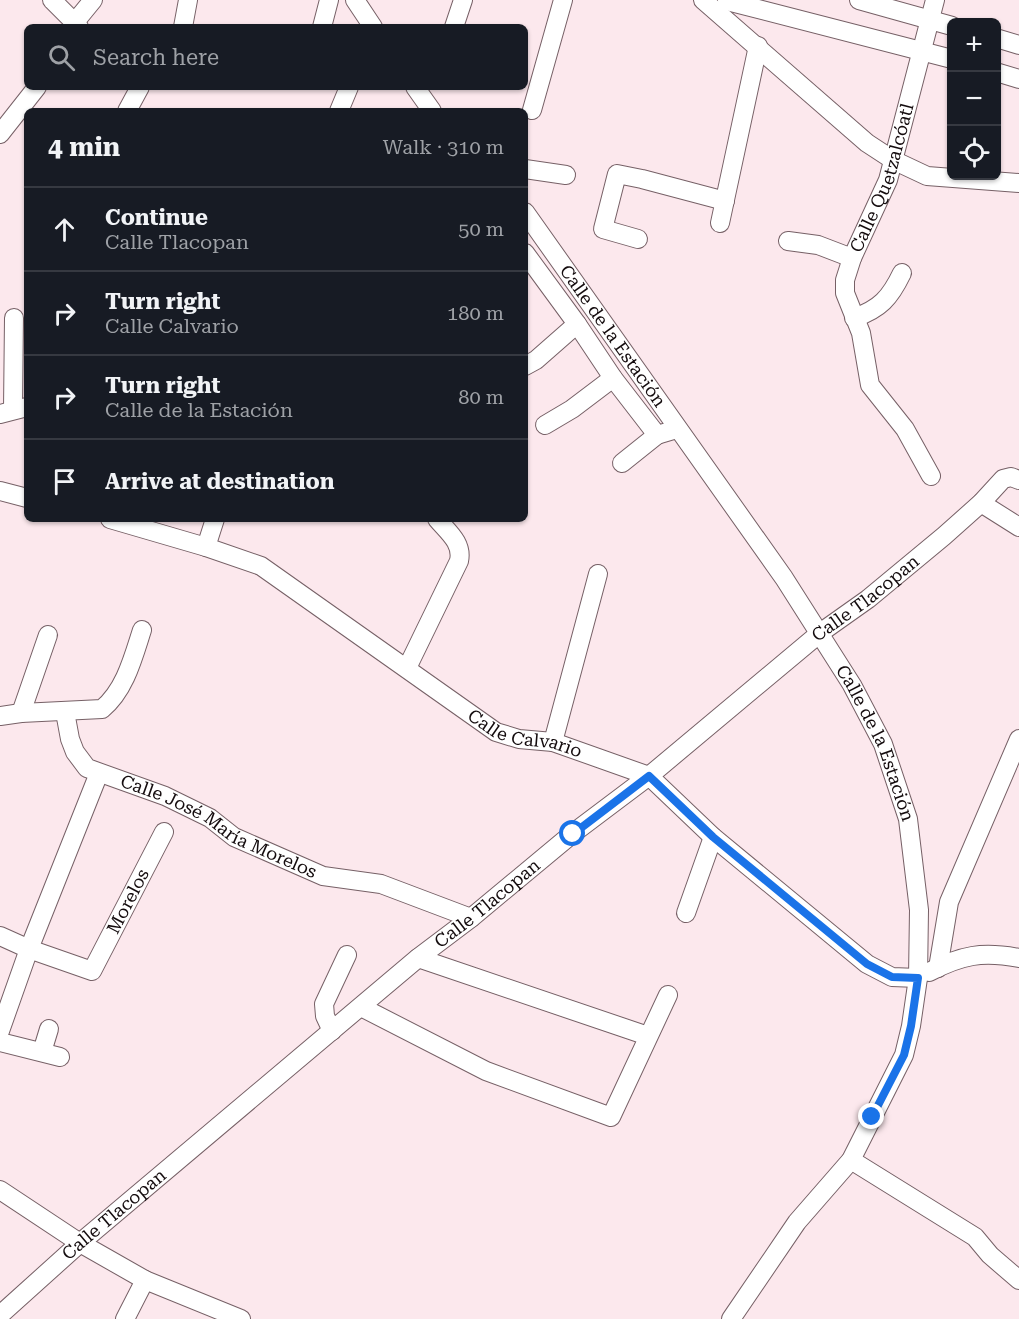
<!DOCTYPE html>
<html lang="en">
<head>
<meta charset="utf-8">
<style>
  :root { --surface:#171b24; --page:#20242c; --text:#f1f3f6; --muted:#9ea1a6; --line:#363941 }
  body { margin:0; font-family:"Roboto Serif",serif; background:var(--page); color:var(--text) }
  .controls { position:absolute; right:18px; top:18px; display:grid; overflow:hidden; border-radius:9px; box-shadow:0 2px 4px #0004 }
  .controls button { width:54px; height:54px; display:grid; place-items:center; padding:0; border:0; border-bottom:2px solid var(--line); background:var(--surface); color:var(--text); font:30px sans-serif }
  .stop { position:absolute; width:18px; height:18px; margin:-14px; border:4px solid #1a73e8; border-radius:50%; background:#fff }
  .stop.end { background:#1a73e8; border-color:#fff; box-shadow:0 2px 6px #0008 }
  .list { margin:0; padding:0; list-style:none }
  h2 { display:flex; justify-content:space-between; align-items:center; height:78px; margin:0; padding:0 24px; font-size:26px }
  h2 small { font-size:20px; font-weight:400; color:var(--muted) }
  .list li { display:grid; grid-template-columns:39px 1fr auto; gap:18px; align-items:center; box-sizing:border-box; height:84px; padding:0 24px; border-top:2px solid var(--line) }
  .list b { display:block; font-size:22px; white-space:nowrap }
  .list p { margin:0; font-size:20px; white-space:nowrap; color:var(--muted) }
  .list em { font-size:20px; font-style:normal; color:var(--muted) }
  .icon { flex:none; width:33px; height:33px; fill:none; stroke:currentColor; stroke-width:2; stroke-linecap:round; stroke-linejoin:round }
  .map { position:relative; flex:none; width:1019px; height:1319px; overflow:hidden }
  .search { position:absolute; background:var(--surface); box-shadow:0 2px 4px #0004; left:24px; top:24px; width:504px; height:66px; display:flex; align-items:center; gap:15px; box-sizing:border-box; padding:0 21px; border-radius:9px; color:var(--muted); font-size:22px }
  .panel { position:absolute; background:var(--surface); box-shadow:0 2px 4px #0004; left:24px; top:108px; width:504px; height:414px; border-radius:9px }
  .map>svg:first-child { display:block }
</style>
</head>
<body>
<div class="map">
<svg width="1019" height="1319" viewBox="0 0 1019 1319">
  <rect width="100%" height="100%" fill="#fce8ed"/>
  <g fill="none" stroke-linecap="round" stroke-linejoin="round">
    <defs>
      <g id="minor">
        <path d="M52,0L79,27"/>
        <path d="M355,0L373,27"/>
        <path d="M703,0L867,143L893,160L927,176L1019,183"/>
        <path d="M859,0L952,26"/>
        <path d="M727,1L952,59"/>
        <path d="M75,22L93,0"/>
        <path d="M183,27L188,0"/>
        <path d="M322,27L329,0"/>
        <path d="M454,27L463,0"/>
        <path d="M996,38L1019,45"/>
        <path d="M996,72L1019,79"/>
        <path d="M415,87L432,111"/>
        <path d="M532,110L563,0"/>
        <path d="M127,111L140,87"/>
        <path d="M339,111L349,87"/>
        <path d="M0,134L37,87"/>
        <path d="M525,169L566,175"/>
        <path id="s1" d="M525,212L784,578L852,685L883,744L908,819L919,910L918,978L911,1026L904,1055L851,1160L797,1222L731,1319"/>
        <path d="M720,223L758,46"/>
        <path d="M638,239L603,229L617,174L642,179L725,201"/>
        <path d="M788,241L818,245L852,258"/>
        <path d="M525,253L577,324L613,378L657,435L677,429"/>
        <path d="M854,318C880,309 890,298 902,273"/>
        <path d="M525,366L536,360L577,324"/>
        <path d="M13,409L14,318"/>
        <path d="M0,414L27,407"/>
        <path d="M545,425L572,409L613,378"/>
        <path d="M622,463L657,435"/>
        <path id="s2" d="M931,476L905,429L870,385L861,333L845,293V280L852,258L888,180L935,0"/>
        <path d="M0,491L27,498"/>
        <path d="M981,503L1019,527"/>
        <path id="s3" d="M110,519L206,547L261,566L496,732L519,739L553,742L649,776L713,837L867,964L892,977L918,978"/>
        <path d="M206,547L215,519"/>
        <path d="M407,668L459,561C463,543 448,532 437,519"/>
        <path id="s4" d="M65,712L70,739L75,752L87,768L165,796L210,818L234,837L323,876L381,884L471,918"/>
        <path d="M21,713L48,635"/>
        <path d="M0,716L21,713L102,709C125,690 133,658 142,630"/>
        <path d="M553,742L598,574"/>
        <path d="M686,913L713,837"/>
        <path id="s5" d="M0,936L29,949L92,971L164,832"/>
        <path d="M418,958L648,1036"/>
        <path d="M938,968L949,902L1019,739"/>
        <path d="M929,972C962,955 982,951 1019,958"/>
        <path d="M361,1007L486,1071L611,1117L668,995"/>
        <path d="M0,1031L29,949L99,773"/>
        <path d="M332,1031L325,1016L324,1004L347,955"/>
        <path d="M0,1042L60,1057"/>
        <path d="M42,1052L49,1029"/>
        <path d="M851,1160L975,1237L990,1255L1019,1280"/>
        <path d="M0,1190L80,1243L145,1280L241,1319"/>
        <path id="s6" d="M0,1315L80,1243L418,958L471,918L572,834L649,776L820,633L868,599L944,536L981,503L1003,479L1011,477L1019,480"/>
        <path d="M125,1319L145,1280"/>
      </g>
    </defs>
    <!-- minor casing -->
    <use href="#minor" stroke="#766066" stroke-width="20"/>
    <!-- minor -->
    <use href="#minor" stroke="#fff" stroke-width="18"/>
  </g>
  <g fill="none" stroke-linecap="round" stroke-linejoin="round">
    <!-- route -->
    <path stroke="#1a73e8" stroke-width="8" d="M573,834L649,776L713,837L867,964L892,977L918,978L911,1026L904,1055L872,1117"/>
  </g>
  <g text-anchor="middle" stroke-width="6" stroke-linejoin="round" paint-order="stroke">
    <!-- street labels -->
    <g font-size="18" fill="#140c0e" stroke="#fff9fb">
      <text dy="6" stroke="none"><textPath href="#s2" startOffset="328">Calle Quetzalcóatl</textPath></text>
      <text dy="6" stroke="none"><textPath href="#s1" startOffset="152">Calle de la Estación</textPath></text>
      <text dy="6" stroke="none"><textPath href="#s6" startOffset="1124">Calle Tlacopan</textPath></text>
      <text dy="6" stroke="none"><textPath href="#s3" startOffset="474">Calle Calvario</textPath></text>
      <text dy="6" stroke="none"><textPath href="#s1" startOffset="638">Calle de la Estación</textPath></text>
      <text dy="6" stroke="none"><textPath href="#s4" startOffset="206">Calle José María Morelos</textPath></text>
      <text dy="6" stroke="none"><textPath href="#s5" startOffset="177">Morelos</textPath></text>
      <text dy="6" stroke="none"><textPath href="#s6" startOffset="638">Calle Tlacopan</textPath></text>
      <text dy="6" stroke="none"><textPath href="#s6" startOffset="152">Calle Tlacopan</textPath></text>
    </g>
  </g>
</svg>
<div class="controls">
<button>+</button>
<button>−</button>
<button><svg class="icon" aria-label="locate" viewBox="0 0 24 24"><circle cx="12" cy="12" r="6"/><path d="M12 2v4M12 18v4M2 12h4M18 12h4"/></svg></button>
</div>
<div class="stop" style="left:573px;top:834px"></div>
<div class="stop end" style="left:872px;top:1117px"></div>
<div class="search"><svg class="icon" aria-label="search" viewBox="0 0 24 24"><circle cx="10" cy="10" r="6"/><path d="M15 15l6 6"/></svg>Search here</div>
<section class="panel">
<h2>4 min<small>Walk · 310 m</small></h2>
<ul class="list">
<li><svg class="icon" aria-label="ahead" viewBox="0 0 24 24"><path d="M12 20V5M6 11l6-6 6 6"/></svg><div><b>Continue</b><p>Calle Tlacopan</p></div><em>50 m</em></li>
<li><svg class="icon" aria-label="right" viewBox="0 0 24 24"><path d="M7 20v-9h11M14 6l5 5-5 5"/></svg><div><b>Turn right</b><p>Calle Calvario</p></div><em>180 m</em></li>
<li><svg class="icon" aria-label="right" viewBox="0 0 24 24"><path d="M7 20v-9h11M14 6l5 5-5 5"/></svg><div><b>Turn right</b><p>Calle de la Estación</p></div><em>80 m</em></li>
<li><svg class="icon" aria-label="arrive" viewBox="0 0 24 24"><path d="M6 21V4h12l-3 4 3 4H6"/></svg><div><b>Arrive at destination</b></div></li>
</ul>
</section>
</div>
</body>
</html>
